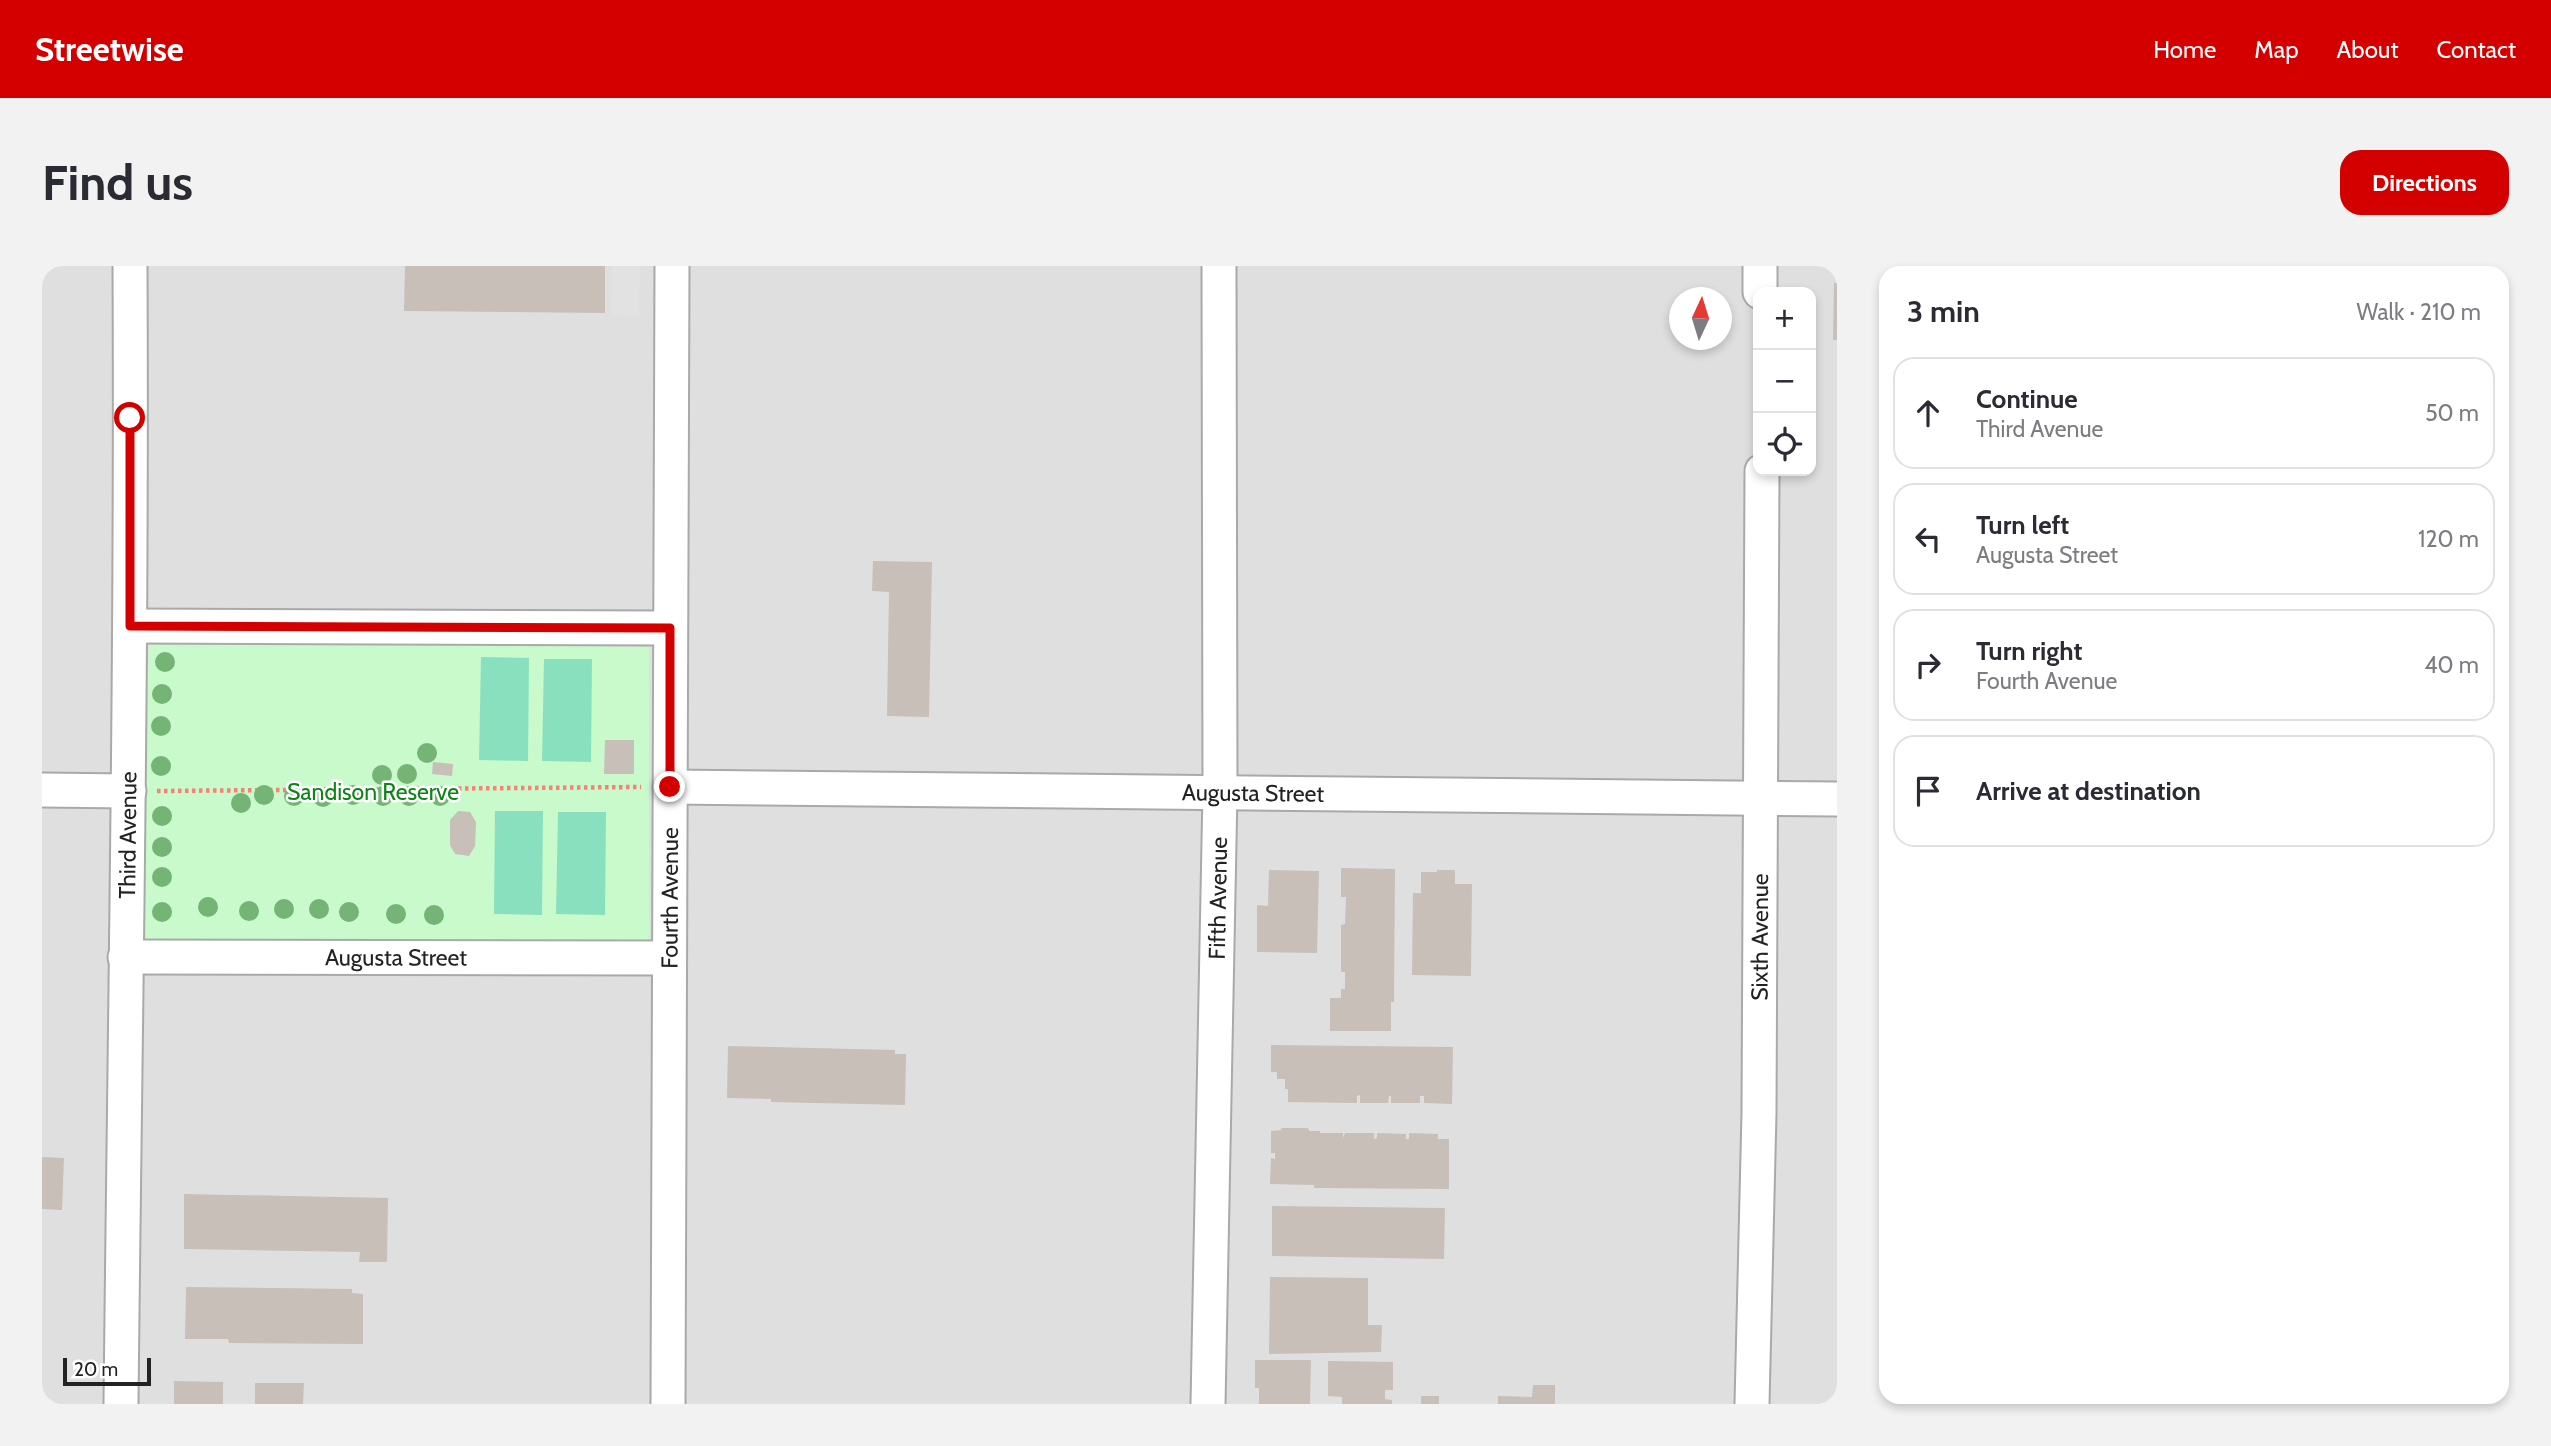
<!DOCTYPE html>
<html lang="en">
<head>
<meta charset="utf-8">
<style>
  :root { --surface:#fff; --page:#f2f2f3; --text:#2b2b33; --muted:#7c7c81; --line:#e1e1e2; --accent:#d40000 }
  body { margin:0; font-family:Cabin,sans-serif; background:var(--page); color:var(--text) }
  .controls { position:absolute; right:21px; top:21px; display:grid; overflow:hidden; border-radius:14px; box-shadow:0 4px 10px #0003 }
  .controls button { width:63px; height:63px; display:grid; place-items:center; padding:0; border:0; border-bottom:2px solid var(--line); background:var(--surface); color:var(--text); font:35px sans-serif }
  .compass { position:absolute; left:1627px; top:21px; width:63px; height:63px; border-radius:50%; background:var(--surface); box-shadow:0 4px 10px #0003; rotate:4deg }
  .scale { position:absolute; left:21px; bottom:18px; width:88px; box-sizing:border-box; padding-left:7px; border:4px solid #222; border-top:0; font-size:19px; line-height:24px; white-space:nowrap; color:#222; -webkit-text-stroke:5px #fff; paint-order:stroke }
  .stop { position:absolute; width:21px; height:21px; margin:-16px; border:5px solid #d40000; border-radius:50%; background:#fff }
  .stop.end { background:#d40000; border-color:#fff; box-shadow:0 2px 7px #0008 }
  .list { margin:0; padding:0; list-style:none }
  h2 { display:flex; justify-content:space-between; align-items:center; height:91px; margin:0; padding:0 28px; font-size:30px }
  h2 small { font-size:23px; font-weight:400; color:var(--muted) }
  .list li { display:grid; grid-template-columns:46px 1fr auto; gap:21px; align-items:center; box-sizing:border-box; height:112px; margin:0 14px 14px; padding:0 14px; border:2px solid var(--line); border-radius:21px }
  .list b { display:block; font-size:26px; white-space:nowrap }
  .list p { margin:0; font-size:23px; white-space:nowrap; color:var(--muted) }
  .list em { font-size:23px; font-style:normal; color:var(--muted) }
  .icon { flex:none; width:38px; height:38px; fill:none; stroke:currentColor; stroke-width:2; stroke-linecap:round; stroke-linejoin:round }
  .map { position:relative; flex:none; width:1795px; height:1138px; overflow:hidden; border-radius:21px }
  header { display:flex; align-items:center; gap:42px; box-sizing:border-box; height:98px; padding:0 35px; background:var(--accent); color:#fff }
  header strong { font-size:33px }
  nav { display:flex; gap:38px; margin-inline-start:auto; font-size:24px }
  .intro { display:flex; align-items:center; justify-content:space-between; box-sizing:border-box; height:168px; padding:0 42px }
  h1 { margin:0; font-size:49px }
  .button { padding:18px 32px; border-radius:21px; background:var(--accent); color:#fff; font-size:24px; font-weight:700 }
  main { display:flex; gap:42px; padding:0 42px }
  aside { flex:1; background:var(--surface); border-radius:21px; box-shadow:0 4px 10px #0003 }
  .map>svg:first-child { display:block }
</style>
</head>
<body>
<header>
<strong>Streetwise</strong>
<nav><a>Home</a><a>Map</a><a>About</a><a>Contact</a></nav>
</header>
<div class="intro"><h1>Find us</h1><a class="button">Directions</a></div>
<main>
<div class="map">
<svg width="1795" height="1138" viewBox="0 0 1795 1138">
  <rect width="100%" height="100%" fill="#f2efe9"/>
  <!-- residential -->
  <path fill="#e0dfdf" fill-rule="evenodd" d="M0,0H1795V1138H0ZM1716,26H1769V205H1716ZM1638,32H1680V74H1638Z"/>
  <!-- park -->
  <path fill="#c8facc" d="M107,371L607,381V679L100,674Z"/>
  <!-- pitch -->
  <path fill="#88e0be" d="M439,391L487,392L486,495L437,494Z
    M502,393H550L549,496L500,495Z
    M453,545H501L500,649L452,648Z
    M516,546H564L563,649L514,648Z"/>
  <!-- parking -->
  <path fill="#e2e2e2" d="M570,0H598L597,51L569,49Z"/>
  <!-- building -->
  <path fill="#c7bfb8" d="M363,0H563V47L362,45Z
    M1792,17H1795V74H1791Z
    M831,295L890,296L887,451L845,450L847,326L830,325Z
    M563,474H592V508H562Z
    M391,496L411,498L410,510L390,508Z
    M416,545L428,546L434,556L433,580L427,590L413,588L408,579V554Z
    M1299,602L1353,603L1352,736H1349V765H1288V732H1299V723H1303V706H1299V659L1303,658L1304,631H1299Z
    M1227,604L1277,605L1275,687L1215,686V639L1226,640Z
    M1395,604H1413V618H1430L1429,710L1370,709L1371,627H1379V606H1395Z
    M1229,779L1411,781L1410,838L1382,837V830H1378V837H1349V830H1347L1346,837H1318V829L1315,830V837L1246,836V823H1243V813H1235V806H1229Z
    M686,780L853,784V788H864L863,839L729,836V833L685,832Z
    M1239,862H1266L1267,865H1278V867H1301V872L1303,867H1332V873L1335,872V867L1364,868V873H1367V867L1396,868V873H1407V923L1272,922V919L1228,918L1229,892L1233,893V887H1229V865L1240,864Z
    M0,891L22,892L20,944L0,943Z
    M142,928L346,932L345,996H317L318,986L142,983Z
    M1230,940L1403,942L1402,993L1230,990Z
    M1228,1011L1326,1012V1059H1340L1339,1086L1227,1088Z
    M144,1021L310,1023V1027L321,1028V1078L187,1077L186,1073H143Z
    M1213,1094H1269L1268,1138H1217V1122H1213Z
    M1286,1095L1351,1096V1124H1343V1133L1350,1134V1138H1300V1131L1286,1130Z
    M132,1115L181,1116V1138H132Z
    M213,1117H262L261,1138H213Z
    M1491,1119H1513V1138H1456V1130L1490,1131Z
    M1379,1130H1397V1138H1379Z"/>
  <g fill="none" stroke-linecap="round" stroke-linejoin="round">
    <defs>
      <g id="street">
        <path d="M1718,0V26"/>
        <path d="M88,360L628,362"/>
        <path id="s1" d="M628,521L1795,533"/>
        <path d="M0,524L87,525"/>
        <path id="s2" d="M83,691L627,692"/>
        <path id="s3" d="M79,1138C83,759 90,379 88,0"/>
        <path id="s4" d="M626,1138L630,0"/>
        <path id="s5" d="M1166,1138L1178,525L1177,0"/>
        <path id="s6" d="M1710,1138L1717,847L1720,205"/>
      </g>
    </defs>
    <!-- street casing -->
    <use href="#street" stroke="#a9a9a9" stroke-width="37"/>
    <!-- path -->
    <path stroke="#fa8072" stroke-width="4.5" stroke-dasharray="3.5 3.5" stroke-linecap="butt" d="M115,525L599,521"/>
    <!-- street -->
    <use href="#street" stroke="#fff" stroke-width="33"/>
  </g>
  <!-- trees -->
  <g fill="#74b475">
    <circle cx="123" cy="396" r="10"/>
    <circle cx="120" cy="428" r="10"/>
    <circle cx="119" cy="460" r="10"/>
    <circle cx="385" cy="487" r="10"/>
    <circle cx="119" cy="500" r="10"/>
    <circle cx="365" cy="508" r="10"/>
    <circle cx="340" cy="509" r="10"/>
    <circle cx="222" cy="529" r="10"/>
    <circle cx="311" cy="529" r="10"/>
    <circle cx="252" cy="530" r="10"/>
    <circle cx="341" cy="530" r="10"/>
    <circle cx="367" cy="530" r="10"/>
    <circle cx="398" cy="530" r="10"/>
    <circle cx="281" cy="531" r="10"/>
    <circle cx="199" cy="537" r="10"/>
    <circle cx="120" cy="550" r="10"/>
    <circle cx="120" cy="581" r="10"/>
    <circle cx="120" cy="611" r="10"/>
    <circle cx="166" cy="641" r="10"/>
    <circle cx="242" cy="643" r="10"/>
    <circle cx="277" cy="643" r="10"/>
    <circle cx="207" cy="645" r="10"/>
    <circle cx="120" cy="646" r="10"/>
    <circle cx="307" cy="646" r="10"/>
    <circle cx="354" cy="648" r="10"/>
    <circle cx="392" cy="649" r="10"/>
  </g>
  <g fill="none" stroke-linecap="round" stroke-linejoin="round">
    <!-- route -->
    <path stroke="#d40000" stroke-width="9" d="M88,152V360L628,362V521"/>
  </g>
  <g text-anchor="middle" stroke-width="5" stroke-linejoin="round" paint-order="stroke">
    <!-- park labels -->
    <g font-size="23" fill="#0c8416" stroke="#fff">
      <text x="331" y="534">Sandison Reserve</text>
    </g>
    <!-- street labels -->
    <g font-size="23" fill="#222" stroke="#fff">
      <text dy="8" stroke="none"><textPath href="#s1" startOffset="583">Augusta Street</textPath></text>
      <text dy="8" stroke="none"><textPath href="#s3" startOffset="569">Third Avenue</textPath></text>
      <text dy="8" stroke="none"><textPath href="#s4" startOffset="506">Fourth Avenue</textPath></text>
      <text dy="8" stroke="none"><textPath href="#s5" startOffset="506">Fifth Avenue</textPath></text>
      <text dy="8" stroke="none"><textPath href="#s6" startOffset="467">Sixth Avenue</textPath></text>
      <text dy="8" stroke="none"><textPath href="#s2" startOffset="271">Augusta Street</textPath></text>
    </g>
  </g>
</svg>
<div class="controls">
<button>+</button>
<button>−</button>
<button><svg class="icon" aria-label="locate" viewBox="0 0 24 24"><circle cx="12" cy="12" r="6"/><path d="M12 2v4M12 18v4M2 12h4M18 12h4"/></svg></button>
</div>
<svg class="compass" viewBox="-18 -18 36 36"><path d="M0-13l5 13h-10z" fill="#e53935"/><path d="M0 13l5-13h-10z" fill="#7c7c81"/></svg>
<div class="scale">20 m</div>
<div class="stop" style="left:88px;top:152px"></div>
<div class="stop end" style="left:628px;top:521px"></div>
</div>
<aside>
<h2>3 min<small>Walk · 210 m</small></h2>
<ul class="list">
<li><svg class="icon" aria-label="ahead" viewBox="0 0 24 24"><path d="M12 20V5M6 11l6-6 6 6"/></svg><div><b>Continue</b><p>Third Avenue</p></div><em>50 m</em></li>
<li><svg class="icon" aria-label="left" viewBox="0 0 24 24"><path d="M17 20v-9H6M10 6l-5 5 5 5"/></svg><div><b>Turn left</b><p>Augusta Street</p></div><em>120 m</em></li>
<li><svg class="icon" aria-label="right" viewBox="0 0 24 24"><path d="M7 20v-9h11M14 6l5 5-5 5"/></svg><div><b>Turn right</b><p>Fourth Avenue</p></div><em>40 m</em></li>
<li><svg class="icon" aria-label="arrive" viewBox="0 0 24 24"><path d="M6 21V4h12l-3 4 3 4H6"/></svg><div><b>Arrive at destination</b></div></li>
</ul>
</aside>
</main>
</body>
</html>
